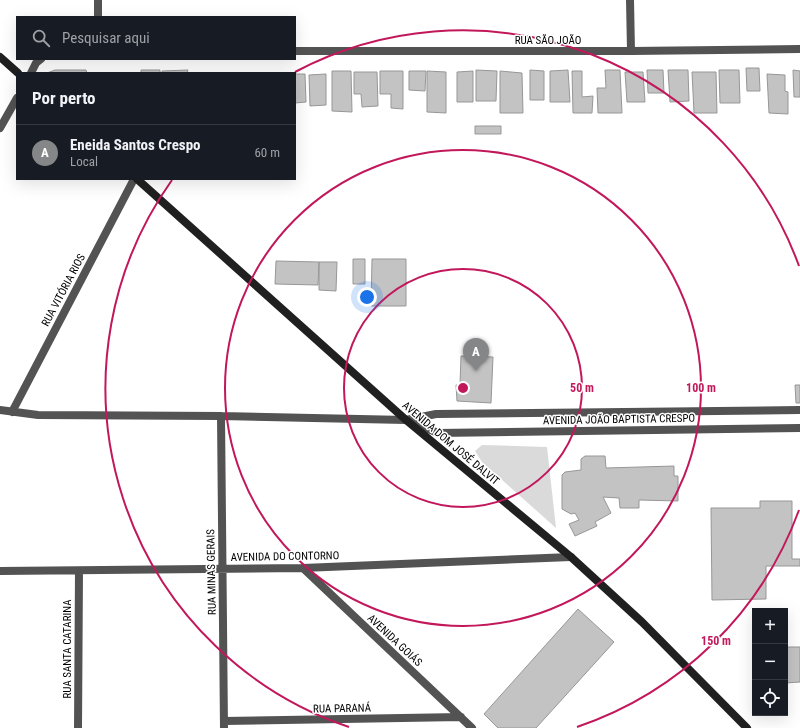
<!DOCTYPE html>
<html lang="pt">
<head>
<meta charset="utf-8">
<style>
  :root { --surface:#171b24; --page:#242831; --text:#f1f3f6; --muted:#9ea1a6; --line:#363941; --accent:#858687 }
  body { margin:0; font-family:"Roboto Condensed",sans-serif; background:var(--page); color:var(--text) }
  .controls { position:absolute; right:12px; bottom:12px; display:grid; overflow:hidden; border-radius:0px; box-shadow:0 4px 16px #0002 }
  .controls button { width:36px; height:36px; display:grid; place-items:center; padding:0; border:0; border-bottom:1px solid var(--line); background:var(--surface); color:var(--text); font:20px sans-serif }
  .you { position:absolute; left:367px; top:297px; width:14px; height:14px; margin:-10px; border:3px solid #fff; border-radius:50%; background:#1a73e8; box-shadow:0 0 0 6px #1a73e833 }
  .badge { display:grid; place-items:center; width:26px; height:26px; border-radius:50%; background:var(--accent); color:#fff; font-size:13px; font-weight:700 }
  .pin { position:absolute; translate:-50% -33px; filter:drop-shadow(0 1px 2px #0008) }
  .pin::after { content:''; position:absolute; top:21px; width:14px; height:12px; background:inherit; clip-path:polygon(0 0,100% 0,50% 100%) }
  .list { margin:0; padding:0; list-style:none }
  h2 { display:flex; justify-content:space-between; align-items:center; height:52px; margin:0; padding:0 16px; font-size:17px }
  h2 small { font-size:13px; font-weight:400; color:var(--muted) }
  .list li { display:grid; grid-template-columns:26px 1fr auto; gap:12px; align-items:center; box-sizing:border-box; height:56px; padding:0 16px; border-top:1px solid var(--line) }
  .list b { display:block; font-size:15px; white-space:nowrap }
  .list p { margin:0; font-size:13px; white-space:nowrap; color:var(--muted) }
  .list em { font-size:13px; font-style:normal; color:var(--muted) }
  .icon { flex:none; width:22px; height:22px; fill:none; stroke:currentColor; stroke-width:2; stroke-linecap:round; stroke-linejoin:round }
  .map { position:relative; flex:none; width:800px; height:728px; overflow:hidden }
  .search { position:absolute; background:var(--surface); box-shadow:0 4px 16px #0002; left:16px; top:16px; width:280px; height:44px; display:flex; align-items:center; gap:10px; box-sizing:border-box; padding:0 14px; border-radius:0px; color:var(--muted); font-size:15px }
  .panel { position:absolute; background:var(--surface); box-shadow:0 4px 16px #0002; left:16px; top:72px; width:280px; height:108px; border-radius:0px }
  .map>svg:first-child { display:block }
</style>
</head>
<body>
<div class="map">
<svg width="800" height="728" viewBox="0 0 800 728">
  <rect width="100%" height="100%" fill="#fff"/>
  <!-- green -->
  <path fill="#dadada" d="M482,445L547,447L556,528L482,462L475,451Z"/>
  <!-- building -->
  <path fill="#c3c3c3" stroke="#979797" d="M746,68H759L760,91H747Z
    M55,70H86L87,73H47Z
    M141,70H160V73H141Z
    M188,70L187,73H162V71Z
    M476,70L497,71L496,101H476Z
    M530,70L544,71V100H530Z
    M568,70L570,102H550V71Z
    M605,70H620L622,113H598L597,88H606Z
    M647,70H663L664,93H648Z
    M668,70H688L689,101L670,102Z
    M719,70H739L740,103H720Z
    M793,70L800,71V97H794Z
    M332,71H351L352,112L332,111Z
    M380,71H403V109L391,108V94H380Z
    M409,71H426L425,91L409,90Z
    M427,71L446,72V113L427,112Z
    M473,71V102H457V72Z
    M500,71L522,73L523,113H500Z
    M572,71H582V97L593,96L592,113H573Z
    M354,72H377L378,106L362,107L361,94H354Z
    M625,72H643L645,102H627Z
    M692,72H716L717,113H694Z
    M295,74H305L306,102L295,103Z
    M326,74V105L310,106L309,75Z
    M767,74L785,75V91L788,92V114L769,113Z
    M475,126H501V134H475Z
    M353,259H365V284H353Z
    M372,259H406V306H371Z
    M276,261L319,262L318,285L275,284Z
    M319,262H337L336,291L319,290Z
    M461,356L493,357L491,403L457,401L456,385H460Z
    M795,385H800V403H796Z
    M585,456H605L606,468L674,466V476H678V501L639,500V508H620L619,498L603,497L611,513L595,522L597,526L575,536L569,524L579,520L575,513L571,514L562,509V475L565,472L581,470V459Z
    M760,501H792V559H800V566H766V599L712,600L711,508H760Z
    M578,609L614,642L536,728H498L484,714Z
    M785,647H800V682L785,683Z"/>
  <g fill="none" stroke-linecap="round" stroke-linejoin="round">
    <!-- street -->
    <path stroke="#535353" stroke-width="8" d="M98,0V17
      M630,0L631,51
      M295,51H631L800,49
      M31,73L36,63L41,59
      M0,128L17,98
      M0,410L38,415L221,416L406,420L436,414L800,410
      M12,412L134,179
      M221,416L224,728
      M409,421L438,433L800,428
      M303,568L472,728
      M0,571L303,568L571,557
      M224,721L461,717
      M78,728L79,571"/>
    <!-- secondary -->
    <path stroke="#202020" stroke-width="8" d="M0,57L18,73
      M137,179L406,420L571,557L642,622L747,728"/>
  </g>
  <!-- distance rings -->
  <g fill="none" stroke="#c2185b" stroke-width="2">
    <circle cx="463" cy="388" r="119"/>
    <circle cx="463" cy="388" r="238"/>
    <path d="M799 510A358 358 0 0 1 577 727M349 727A358 358 0 0 1 172 180M295 72A358 358 0 0 1 799 266"/>
  </g>
  <g text-anchor="middle" stroke-width="3" stroke-linejoin="round" paint-order="stroke">
    <!-- street labels -->
    <g font-size="11" fill="#000" stroke="#fff">
      <text x="548" y="44">RUA SÃO JOÃO</text>
      <text transform="translate(63 290) rotate(-62)" y="4">RUA VITÓRIA RIOS</text>
      <text transform="translate(619 419) rotate(-1)" y="4">AVENIDA JOÃO BAPTISTA CRESPO</text>
      <text transform="translate(451 443) rotate(40)" y="4">AVENIDA DOM JOSÉ DALVIT</text>
      <text transform="translate(285 556) rotate(-1)" y="4">AVENIDA DO CONTORNO</text>
      <text transform="translate(211 572) rotate(-91)" y="4">RUA MINAS GERAIS</text>
      <text transform="translate(395 640) rotate(43)" y="4">AVENIDA GOIÁS</text>
      <text transform="translate(67 649) rotate(-90)" y="4">RUA SANTA CATARINA</text>
      <text transform="translate(342 708) rotate(-1)" y="4">RUA PARANÁ</text>
    </g>
  </g>
  <circle cx="463" cy="388" r="6" fill="#c2185b" stroke="#fff" stroke-width="2"/>
  <g font-size="12" text-anchor="middle" font-weight="bold" fill="#c2185b" stroke="#fff" stroke-width="3" stroke-linejoin="round" paint-order="stroke">
    <text x="582" y="392">50 m</text>
    <text x="701" y="392">100 m</text>
    <text x="716" y="645">150 m</text>
  </g>
</svg>
<div class="controls">
<button>+</button>
<button>−</button>
<button><svg class="icon" aria-label="locate" viewBox="0 0 24 24"><circle cx="12" cy="12" r="6"/><path d="M12 2v4M12 18v4M2 12h4M18 12h4"/></svg></button>
</div>
<div class="you"></div>
<div class="pin badge" style="left:476px;top:371px">A</div>
<div class="search"><svg class="icon" aria-label="search" viewBox="0 0 24 24"><circle cx="10" cy="10" r="6"/><path d="M15 15l6 6"/></svg>Pesquisar aqui</div>
<section class="panel">
<h2>Por perto<small></small></h2>
<ul class="list">
<li><span class="badge">A</span><div><b>Eneida Santos Crespo</b><p>Local</p></div><em>60 m</em></li>
</ul>
</section>
</div>
</body>
</html>
